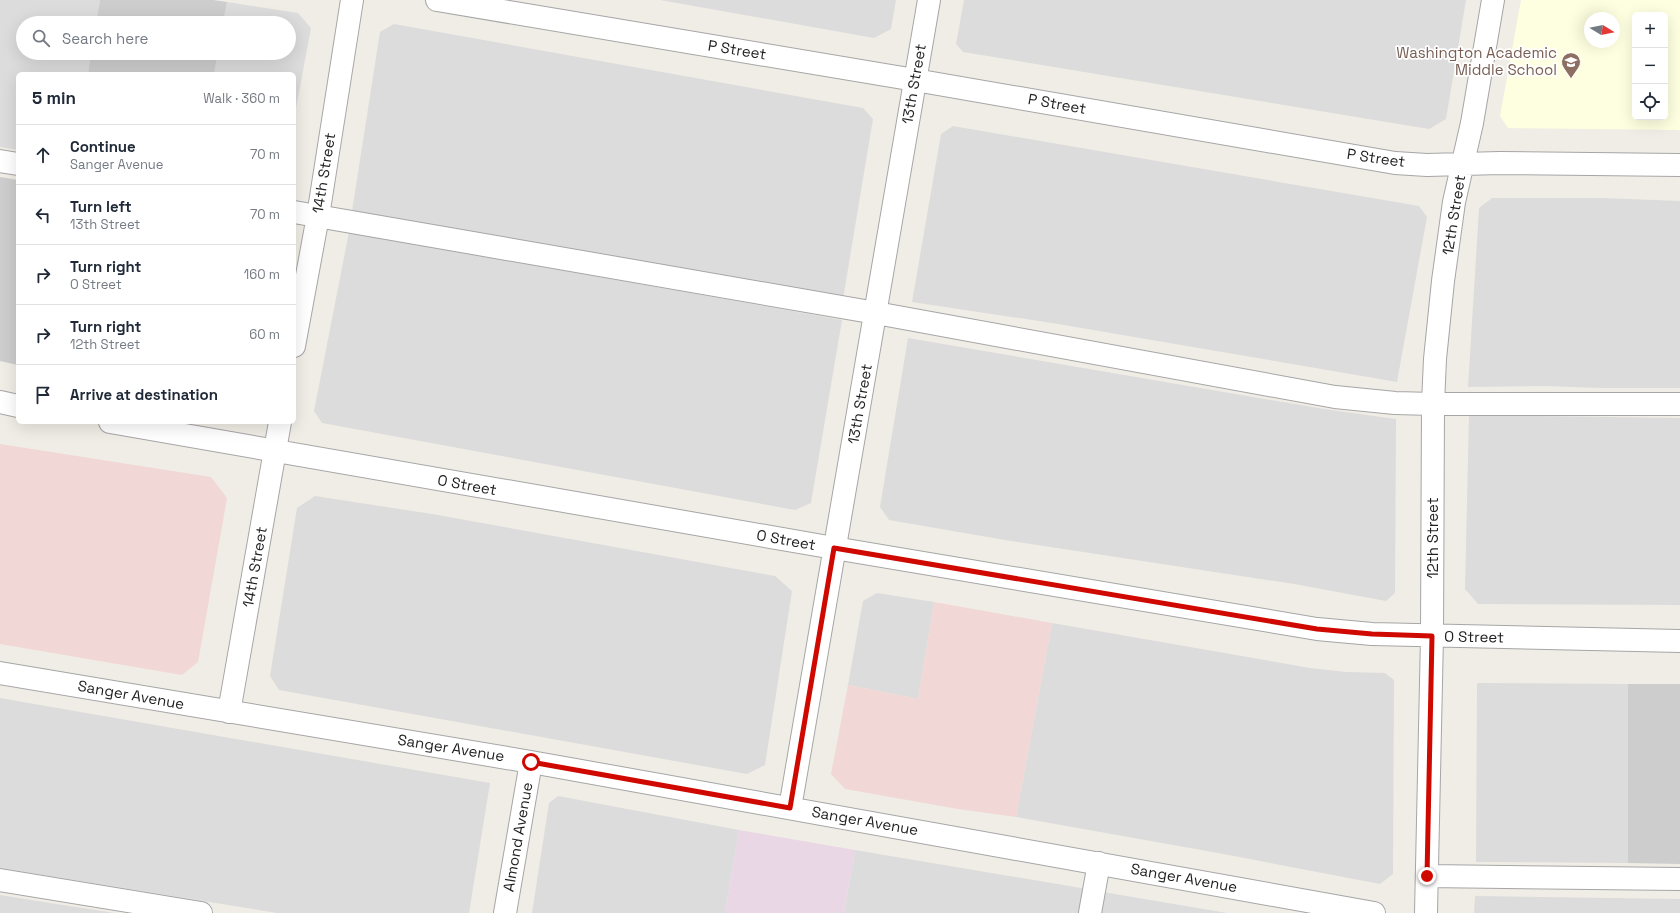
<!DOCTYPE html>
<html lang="en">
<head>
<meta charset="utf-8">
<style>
  :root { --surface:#fff; --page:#f6f6f7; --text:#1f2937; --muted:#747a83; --line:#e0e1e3 }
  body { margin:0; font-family:"Space Grotesk",sans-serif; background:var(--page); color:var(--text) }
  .controls { position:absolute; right:12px; top:12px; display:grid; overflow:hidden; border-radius:6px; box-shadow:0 4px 16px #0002 }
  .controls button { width:36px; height:36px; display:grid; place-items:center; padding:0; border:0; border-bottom:1px solid var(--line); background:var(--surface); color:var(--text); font:20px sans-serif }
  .compass { position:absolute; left:1584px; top:12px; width:36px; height:36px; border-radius:50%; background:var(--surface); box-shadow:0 4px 16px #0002; rotate:100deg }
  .stop { position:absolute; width:12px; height:12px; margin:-9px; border:3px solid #cf0800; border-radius:50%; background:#fff }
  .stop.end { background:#cf0800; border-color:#fff; box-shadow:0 1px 4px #0008 }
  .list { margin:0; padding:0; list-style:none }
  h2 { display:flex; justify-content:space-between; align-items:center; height:52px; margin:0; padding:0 16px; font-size:17px }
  h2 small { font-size:13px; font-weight:400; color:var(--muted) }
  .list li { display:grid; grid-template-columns:26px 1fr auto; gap:12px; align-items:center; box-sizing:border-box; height:60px; padding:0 16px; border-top:1px solid var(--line) }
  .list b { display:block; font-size:15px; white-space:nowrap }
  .list p { margin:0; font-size:13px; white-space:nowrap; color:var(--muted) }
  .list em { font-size:13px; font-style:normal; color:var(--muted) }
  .icon { flex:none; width:22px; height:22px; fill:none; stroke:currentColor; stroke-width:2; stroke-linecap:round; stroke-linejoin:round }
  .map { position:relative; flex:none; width:1680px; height:913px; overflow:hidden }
  .search { position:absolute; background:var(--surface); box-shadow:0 4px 16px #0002; left:16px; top:16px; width:280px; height:44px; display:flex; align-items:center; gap:10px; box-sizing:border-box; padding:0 14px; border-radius:22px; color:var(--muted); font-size:15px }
  .panel { position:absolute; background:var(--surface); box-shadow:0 4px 16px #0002; left:16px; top:72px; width:280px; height:352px; border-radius:6px }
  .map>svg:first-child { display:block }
</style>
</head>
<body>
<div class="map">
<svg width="1680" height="913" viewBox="0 0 1680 913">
  <rect width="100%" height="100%" fill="#f0ede6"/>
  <!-- residential -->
  <path fill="#dddcdc" d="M0,0H100L96,23H23V53H91L88,74H18V150L0,147Z
    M660,0H896L891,29L874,38Z
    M964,0H1466L1446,119L1429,129L963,52L956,44Z
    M227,2L298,13L311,28L294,119V74H214L218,53H289V23H223Z
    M394,24L863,108L873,119L843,299L352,211L380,32Z
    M953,126L1419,206L1427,217L1397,382L1052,323L912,302L941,134Z
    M1492,198H1603L1680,201V388H1602L1545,386L1468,387L1479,208Z
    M349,232L842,320L811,503L795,510L322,423L314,411Z
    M908,338L1324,409L1396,419L1395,593L1386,601L1294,584L1005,540L889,520L880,507Z
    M1469,415L1680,418V605L1478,604L1465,589Z
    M315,496L432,514L775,576L792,591L765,765L747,774L279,690L270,676L297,508Z
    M877,593L934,602L918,699L848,685L863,601Z
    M1052,623L1310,668L1346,672L1385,673L1394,680L1393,874L1380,884L1218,853L1016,817Z
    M1477,683L1628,684V863L1476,862Z
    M0,698L490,783L469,913H277L0,868Z
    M558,796L739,830L725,913H532L549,803Z
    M855,850L1087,889L1083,913H844Z
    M1103,892L1227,913H1099Z
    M0,895L50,903L115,913H0Z
    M1475,896L1680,899V913H1474Z"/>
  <!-- commercial -->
  <path fill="#f1d7d5" d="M0,444L211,477L227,498L198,662L182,675L0,644Z
    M934,602L1052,623L1016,817L958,809L845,789L831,774L848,685L918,699Z"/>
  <!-- industrial -->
  <path fill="#e9d7e5" d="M739,830L855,850L844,913H725Z"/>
  <!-- education -->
  <path fill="#feffe0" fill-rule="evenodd" d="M1521,0H1680V130L1508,128L1500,116ZM1635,15H1665V117H1635ZM1590,18H1614V42H1590Z"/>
  <!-- religious -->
  <path fill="#cdcdcd" d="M100,0H213L227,2L223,23H96Z
    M91,53H218L214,74H88Z
    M0,177L18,180V365L0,361Z
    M1628,684H1680V864L1628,863Z"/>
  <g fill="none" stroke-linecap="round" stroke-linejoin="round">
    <defs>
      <path id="minor" d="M437,0L915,80L1395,163L1427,165L1500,163L1680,165
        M0,161L18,164
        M294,212L876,313L1335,397L1395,403L1433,404H1680
        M294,346L318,216L352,0
        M0,402L18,406
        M110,422L834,548L1317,629L1372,634L1680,641
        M0,673L531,762L1374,913
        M229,712L280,422
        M790,808L929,0
        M1427,876L1680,879
        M0,880L201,913
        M505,913L531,762
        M1090,913L1099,863
        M1426,913L1432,636L1433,404L1435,359L1443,281L1454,202L1472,123L1493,0"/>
    </defs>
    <!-- minor casing -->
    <use href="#minor" stroke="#a6a6a6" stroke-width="24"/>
    <!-- minor -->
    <use href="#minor" stroke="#fff" stroke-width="22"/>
  </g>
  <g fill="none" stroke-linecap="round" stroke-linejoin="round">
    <!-- route -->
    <path stroke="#cf0800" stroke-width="5" d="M531,762L790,808L834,548L1317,629L1372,634L1432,636L1427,876"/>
  </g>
  <!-- icons -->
  <defs>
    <symbol id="school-pin" viewBox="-11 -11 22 30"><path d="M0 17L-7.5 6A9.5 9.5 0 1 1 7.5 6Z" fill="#8d6e63" stroke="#fff"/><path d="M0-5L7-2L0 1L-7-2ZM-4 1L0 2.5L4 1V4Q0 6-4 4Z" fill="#fff"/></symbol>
  </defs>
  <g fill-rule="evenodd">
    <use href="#school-pin" x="1560" y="51" width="22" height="30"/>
  </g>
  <g text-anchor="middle" stroke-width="3.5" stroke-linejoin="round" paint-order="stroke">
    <!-- street labels -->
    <g font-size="15" fill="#1f1f1f" stroke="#fff">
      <text transform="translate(737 50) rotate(9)" y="5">P Street</text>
      <text transform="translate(914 84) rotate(-80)" y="5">13th Street</text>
      <text transform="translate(1057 104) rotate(10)" y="5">P Street</text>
      <text transform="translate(1376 158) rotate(8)" y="5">P Street</text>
      <text transform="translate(324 173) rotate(-81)" y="5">14th Street</text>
      <text transform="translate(1454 215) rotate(-81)" y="5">12th Street</text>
      <text transform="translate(860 404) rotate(-80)" y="5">13th Street</text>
      <text transform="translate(467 485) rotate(10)" y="5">O Street</text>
      <text transform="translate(1433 538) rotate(-90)" y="5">12th Street</text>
      <text transform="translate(786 540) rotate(10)" y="5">O Street</text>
      <text transform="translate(255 567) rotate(-80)" y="5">14th Street</text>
      <text transform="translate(1474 637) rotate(1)" y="5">O Street</text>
      <text transform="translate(131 695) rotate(10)" y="5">Sanger Avenue</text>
      <text transform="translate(451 748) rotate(9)" y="5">Sanger Avenue</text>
      <text transform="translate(865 821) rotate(10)" y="5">Sanger Avenue</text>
      <text transform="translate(518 837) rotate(-80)" y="5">Almond Avenue</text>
      <text transform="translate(1184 878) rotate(10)" y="5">Sanger Avenue</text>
    </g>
    <!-- education labels -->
    <g font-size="15" fill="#785e54" stroke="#fff" text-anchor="end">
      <text x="1557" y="58">Washington Academic<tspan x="1557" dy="17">Middle School</tspan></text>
    </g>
  </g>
</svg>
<div class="controls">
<button>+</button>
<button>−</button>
<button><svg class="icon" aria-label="locate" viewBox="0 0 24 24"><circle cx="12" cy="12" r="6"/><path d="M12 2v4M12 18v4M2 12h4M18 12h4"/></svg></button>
</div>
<svg class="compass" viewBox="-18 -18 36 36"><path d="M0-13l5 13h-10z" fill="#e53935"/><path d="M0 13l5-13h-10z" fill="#747a83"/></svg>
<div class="stop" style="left:531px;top:762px"></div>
<div class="stop end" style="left:1427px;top:876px"></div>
<div class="search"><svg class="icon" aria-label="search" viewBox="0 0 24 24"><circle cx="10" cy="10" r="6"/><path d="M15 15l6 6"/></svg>Search here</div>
<section class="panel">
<h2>5 min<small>Walk · 360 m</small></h2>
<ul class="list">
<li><svg class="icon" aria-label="ahead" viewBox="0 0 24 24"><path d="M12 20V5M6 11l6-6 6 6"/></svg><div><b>Continue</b><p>Sanger Avenue</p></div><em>70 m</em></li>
<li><svg class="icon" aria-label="left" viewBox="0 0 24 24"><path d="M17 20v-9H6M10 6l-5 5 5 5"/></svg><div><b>Turn left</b><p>13th Street</p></div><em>70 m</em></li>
<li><svg class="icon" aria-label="right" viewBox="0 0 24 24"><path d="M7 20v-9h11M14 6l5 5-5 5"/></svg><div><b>Turn right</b><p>O Street</p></div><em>160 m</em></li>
<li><svg class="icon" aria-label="right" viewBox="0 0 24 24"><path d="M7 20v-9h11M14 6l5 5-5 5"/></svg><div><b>Turn right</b><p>12th Street</p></div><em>60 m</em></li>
<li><svg class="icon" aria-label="arrive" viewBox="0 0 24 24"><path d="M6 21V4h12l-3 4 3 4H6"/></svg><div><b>Arrive at destination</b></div></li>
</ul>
</section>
</div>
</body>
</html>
